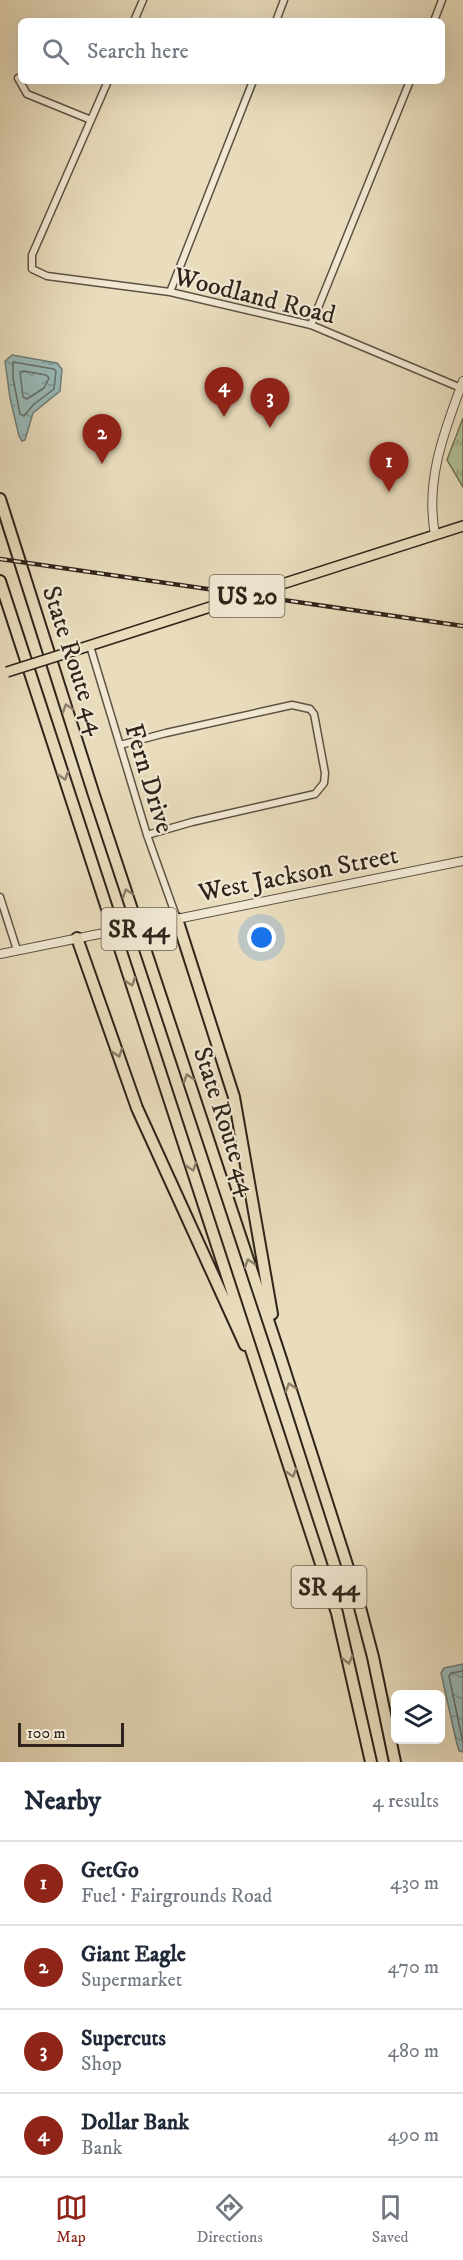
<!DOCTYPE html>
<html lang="en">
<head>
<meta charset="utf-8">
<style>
  :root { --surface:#fff; --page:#f2f2f3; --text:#1f2937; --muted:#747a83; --line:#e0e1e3; --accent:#8f2418 }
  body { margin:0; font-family:"IM FELL DW Pica",serif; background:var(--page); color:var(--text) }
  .controls { position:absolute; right:18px; bottom:18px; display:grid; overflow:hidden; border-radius:9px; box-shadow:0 6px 24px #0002 }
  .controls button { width:54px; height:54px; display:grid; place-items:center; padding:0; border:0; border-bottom:2px solid var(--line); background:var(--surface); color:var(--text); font:30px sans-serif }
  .scale { position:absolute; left:18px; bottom:15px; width:106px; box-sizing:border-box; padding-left:6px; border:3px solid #2f241b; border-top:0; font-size:16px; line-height:21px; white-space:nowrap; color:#2f241b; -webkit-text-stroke:4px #f1e9d4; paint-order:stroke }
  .you { position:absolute; left:262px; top:938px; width:21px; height:21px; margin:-15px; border:4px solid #fff; border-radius:50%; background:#1a73e8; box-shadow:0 0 0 9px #1a73e833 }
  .badge { display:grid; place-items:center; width:39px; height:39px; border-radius:50%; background:var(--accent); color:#fff; font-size:20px; font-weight:700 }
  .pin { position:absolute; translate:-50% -50px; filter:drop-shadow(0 2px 3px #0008) }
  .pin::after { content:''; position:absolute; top:32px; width:21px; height:18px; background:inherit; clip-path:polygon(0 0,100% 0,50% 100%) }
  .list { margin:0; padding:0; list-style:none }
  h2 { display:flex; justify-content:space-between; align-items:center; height:78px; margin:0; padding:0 24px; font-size:26px }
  h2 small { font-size:20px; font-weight:400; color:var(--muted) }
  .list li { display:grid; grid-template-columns:39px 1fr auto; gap:18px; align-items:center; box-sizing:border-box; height:84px; padding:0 24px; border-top:2px solid var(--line) }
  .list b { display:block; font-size:22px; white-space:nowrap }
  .list p { margin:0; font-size:20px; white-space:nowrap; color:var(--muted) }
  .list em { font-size:20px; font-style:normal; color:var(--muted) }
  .icon { flex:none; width:33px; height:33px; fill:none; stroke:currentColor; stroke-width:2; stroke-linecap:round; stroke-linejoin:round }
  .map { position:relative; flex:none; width:463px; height:1762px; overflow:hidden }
  .search { position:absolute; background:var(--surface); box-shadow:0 6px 24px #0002; left:18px; right:18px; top:18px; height:66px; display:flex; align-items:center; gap:15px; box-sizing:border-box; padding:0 21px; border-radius:9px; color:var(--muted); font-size:22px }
  .sheet { height:414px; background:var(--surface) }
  nav { display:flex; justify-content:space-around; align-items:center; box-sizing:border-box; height:84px; border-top:2px solid var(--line); background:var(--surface); font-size:16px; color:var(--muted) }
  nav a { display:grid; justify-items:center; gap:3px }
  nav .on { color:var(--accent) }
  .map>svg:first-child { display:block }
</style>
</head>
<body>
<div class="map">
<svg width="463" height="1762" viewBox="0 0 463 1762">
  <defs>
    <pattern id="park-tufts" width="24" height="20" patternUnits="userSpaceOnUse" patternTransform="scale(1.5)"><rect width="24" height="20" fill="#b1c295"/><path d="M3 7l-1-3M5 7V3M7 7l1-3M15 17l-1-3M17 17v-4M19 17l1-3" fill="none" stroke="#909d79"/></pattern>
    <pattern id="water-ripples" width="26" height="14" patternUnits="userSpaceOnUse" patternTransform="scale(1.5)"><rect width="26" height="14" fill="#99bab8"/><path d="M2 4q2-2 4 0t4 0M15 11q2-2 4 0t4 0" fill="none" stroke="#7d9795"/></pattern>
  </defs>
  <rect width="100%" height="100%" fill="#e9ddbd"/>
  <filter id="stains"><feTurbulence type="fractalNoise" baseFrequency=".00333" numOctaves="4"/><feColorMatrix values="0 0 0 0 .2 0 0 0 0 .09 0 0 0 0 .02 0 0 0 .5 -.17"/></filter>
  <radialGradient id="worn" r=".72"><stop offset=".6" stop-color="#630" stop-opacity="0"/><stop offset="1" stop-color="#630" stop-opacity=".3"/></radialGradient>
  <!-- park -->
  <path fill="url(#park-tufts)" stroke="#707358" stroke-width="1.5" d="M463,418V487L447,460Z"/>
  <!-- water -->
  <path fill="url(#water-ripples)" stroke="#6f7e79" stroke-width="1.5" d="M12,355L57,363L62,369L60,391L33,413L25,440L22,441L19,436L10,398L5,361Z
    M463,1664V1752L459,1751L456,1740L441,1673L444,1668Z"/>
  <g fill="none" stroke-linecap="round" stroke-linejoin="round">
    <!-- shore -->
    <path stroke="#646f6a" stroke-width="1.5" d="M13,362L54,369L56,371L54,389L33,405L24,416L20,414L13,378Z
      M24,371L46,375L49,378L44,388L27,399L23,397L20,372Z
      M463,1671L451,1673L449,1676L463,1743"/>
    <defs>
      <path id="minor" d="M134,21L143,0
        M276,21L284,0
        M434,21L442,0
        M18,78L27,94L91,120
        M108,81L32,255V269L47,276L170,292L311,325L461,388
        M170,292L253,81
        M311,325L410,81
        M90,646L147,835L177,919
        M120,745L166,733L292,705L310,709L314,714L325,773L324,783L315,794L192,822L147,835
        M0,897L17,950"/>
      <path id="tertiary" d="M435,535C425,480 444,432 463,381
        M162,922L463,861
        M0,954L94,935"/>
      <path id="primary" d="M73,651L463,526"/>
      <path id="motorway" d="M0,499L94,795L281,1359L357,1596L373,1657L395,1762
        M0,581L337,1613L371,1762
        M177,919L234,1097L272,1314
        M77,938L137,1108L245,1345"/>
    </defs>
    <!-- minor casing -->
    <use href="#minor" stroke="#5e5244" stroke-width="9"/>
    <!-- tertiary casing -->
    <use href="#tertiary" stroke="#5e5244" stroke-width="10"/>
    <!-- primary casing -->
    <use href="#primary" stroke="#2f241b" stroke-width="12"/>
    <!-- motorway casing -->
    <use href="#motorway" stroke="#2f241b" stroke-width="14"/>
    <!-- minor -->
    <use href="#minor" stroke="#f1e9d4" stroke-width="6"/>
    <!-- tertiary -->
    <use href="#tertiary" stroke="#f1e9d4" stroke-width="8"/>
    <!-- primary -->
    <use href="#primary" stroke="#e9ddbd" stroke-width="9"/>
    <!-- motorway -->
    <use href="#motorway" stroke="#e9ddbd" stroke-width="10"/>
    <defs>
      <path id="rail" d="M0,559L463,626"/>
    </defs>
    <!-- rail casing -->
    <use href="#rail" stroke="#2f241b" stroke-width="4.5"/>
    <!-- rail -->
    <use href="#rail" stroke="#f1e9d4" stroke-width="2" stroke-dasharray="7" stroke-linecap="butt"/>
    <defs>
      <path id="tertiary-bridge" d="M94,935L162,922"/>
      <path id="primary-bridge" d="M7,672L73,651"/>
    </defs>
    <!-- tertiary-bridge casing -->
    <use href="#tertiary-bridge" stroke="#5e5244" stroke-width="10" stroke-linecap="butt"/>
    <!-- primary-bridge casing -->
    <use href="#primary-bridge" stroke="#2f241b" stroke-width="12" stroke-linecap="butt"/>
    <!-- tertiary-bridge -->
    <use href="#tertiary-bridge" stroke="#f1e9d4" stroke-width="8"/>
    <!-- primary-bridge -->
    <use href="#primary-bridge" stroke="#e9ddbd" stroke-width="9"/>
  </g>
  <!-- one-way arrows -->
  <defs><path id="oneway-chevron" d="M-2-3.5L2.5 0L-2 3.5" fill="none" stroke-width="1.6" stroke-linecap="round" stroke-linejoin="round" transform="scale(1.5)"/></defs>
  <g stroke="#8c806c">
    <use href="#oneway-chevron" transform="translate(67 708) rotate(-108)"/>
    <use href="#oneway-chevron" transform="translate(64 776) rotate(72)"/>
    <use href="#oneway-chevron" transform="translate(127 893) rotate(-108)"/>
    <use href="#oneway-chevron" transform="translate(131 982) rotate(72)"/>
    <use href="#oneway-chevron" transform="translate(118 1053) rotate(71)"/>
    <use href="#oneway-chevron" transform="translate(188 1078) rotate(-108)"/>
    <use href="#oneway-chevron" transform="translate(192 1167) rotate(72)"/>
    <use href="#oneway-chevron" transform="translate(249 1263) rotate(-108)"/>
    <use href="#oneway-chevron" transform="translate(290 1387) rotate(-107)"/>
    <use href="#oneway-chevron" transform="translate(292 1473) rotate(72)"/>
    <use href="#oneway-chevron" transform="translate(348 1660) rotate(77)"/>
  </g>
  <g text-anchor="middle" stroke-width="4.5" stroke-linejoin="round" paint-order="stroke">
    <!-- shield labels -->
    <g fill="#f1e9d4" stroke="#695f52" stroke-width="1.5">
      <rect x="209.5" y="575" width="75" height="42" rx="4.5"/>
      <rect x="101.5" y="908" width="75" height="42" rx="4.5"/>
      <rect x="291.5" y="1566" width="75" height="42" rx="4.5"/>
    </g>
    <g font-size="24" font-weight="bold" fill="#2f241b">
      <text x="247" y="604">US 20</text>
      <text x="139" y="937">SR 44</text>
      <text x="329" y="1595">SR 44</text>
    </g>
    <!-- street labels -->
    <g font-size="26" fill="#2f241b" stroke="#f1e9d4">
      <text transform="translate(255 295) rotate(14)" y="9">Woodland Road</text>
      <text transform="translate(75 660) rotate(72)" y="9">State Route 44</text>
      <text transform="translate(150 778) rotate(73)" y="9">Fern Drive</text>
      <text transform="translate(298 873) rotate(-11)" y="9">West Jackson Street</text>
      <text transform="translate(226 1121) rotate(72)" y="9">State Route 44</text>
    </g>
  </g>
  <rect width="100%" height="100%" filter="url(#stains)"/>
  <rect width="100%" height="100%" fill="url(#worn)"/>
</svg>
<div class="controls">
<button><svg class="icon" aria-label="layers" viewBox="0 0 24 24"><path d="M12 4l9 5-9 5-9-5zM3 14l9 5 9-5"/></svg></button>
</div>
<div class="scale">100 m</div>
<div class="you"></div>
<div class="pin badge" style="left:389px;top:492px">1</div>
<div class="pin badge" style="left:102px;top:464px">2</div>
<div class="pin badge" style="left:270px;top:428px">3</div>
<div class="pin badge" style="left:224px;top:417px">4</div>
<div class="search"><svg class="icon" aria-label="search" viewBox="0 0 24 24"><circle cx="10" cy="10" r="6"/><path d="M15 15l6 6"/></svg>Search here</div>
</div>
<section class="sheet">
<h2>Nearby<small>4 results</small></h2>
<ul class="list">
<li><span class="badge">1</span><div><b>GetGo</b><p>Fuel · Fairgrounds Road</p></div><em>430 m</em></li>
<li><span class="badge">2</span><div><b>Giant Eagle</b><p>Supermarket</p></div><em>470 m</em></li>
<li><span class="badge">3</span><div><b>Supercuts</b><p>Shop</p></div><em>480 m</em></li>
<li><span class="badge">4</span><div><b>Dollar Bank</b><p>Bank</p></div><em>490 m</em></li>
</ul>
</section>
<nav>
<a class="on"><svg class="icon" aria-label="map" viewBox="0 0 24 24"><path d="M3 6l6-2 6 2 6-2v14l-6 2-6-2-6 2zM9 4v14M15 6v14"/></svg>Map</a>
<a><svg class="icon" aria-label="directions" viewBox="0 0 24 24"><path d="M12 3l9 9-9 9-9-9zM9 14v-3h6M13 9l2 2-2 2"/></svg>Directions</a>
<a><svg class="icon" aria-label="saved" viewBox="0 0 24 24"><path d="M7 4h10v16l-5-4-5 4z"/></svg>Saved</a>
</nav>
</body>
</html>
